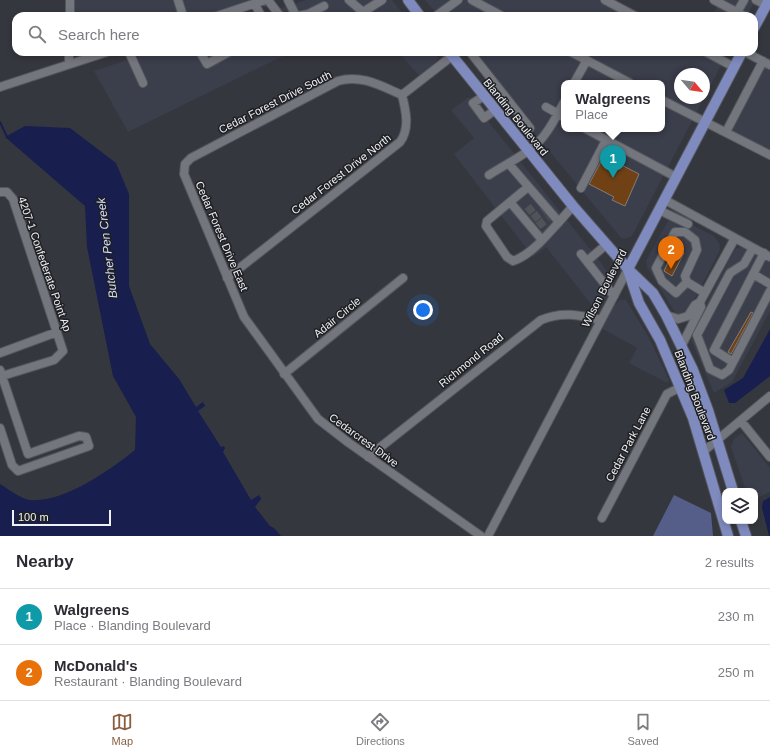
<!DOCTYPE html>
<html lang="en">
<head>
<meta charset="utf-8">
<style>
  :root { --surface:#fff; --page:#f2f2f3; --text:#2b2b33; --muted:#7c7c81; --line:#e1e1e2; --accent:#895f40 }
  body { margin:0; font-family:Helvetica,sans-serif; background:var(--page); color:var(--text) }
  .controls { position:absolute; right:12px; bottom:12px; display:grid; overflow:hidden; border-radius:8px; box-shadow:0 2px 6px #0003 }
  .controls button { width:36px; height:36px; display:grid; place-items:center; padding:0; border:0; border-bottom:1px solid var(--line); background:var(--surface); color:var(--text); font:20px sans-serif }
  .compass { position:absolute; left:674px; top:68px; width:36px; height:36px; border-radius:50%; background:var(--surface); box-shadow:0 2px 6px #0003; rotate:119deg }
  .scale { position:absolute; left:12px; bottom:10px; width:99px; box-sizing:border-box; padding-left:4px; border:2px solid #f0f1f5; border-top:0; font-size:11px; line-height:14px; white-space:nowrap; color:#f0f1f5; -webkit-text-stroke:3px #1e1f22; paint-order:stroke }
  .you { position:absolute; left:423px; top:310px; width:14px; height:14px; margin:-10px; border:3px solid #fff; border-radius:50%; background:#1a73e8; box-shadow:0 0 0 6px #1a73e833 }
  .badge { display:grid; place-items:center; width:26px; height:26px; border-radius:50%; background:var(--accent); color:#fff; font-size:13px; font-weight:700 }
  .pin { position:absolute; translate:-50% -33px; filter:drop-shadow(0 1px 2px #0008) }
  .pin::after { content:''; position:absolute; top:21px; width:14px; height:12px; background:inherit; clip-path:polygon(0 0,100% 0,50% 100%) }
  .popup { position:absolute; left:561px; top:80px; width:104px; height:52px; box-sizing:border-box; display:grid; place-content:center; border-radius:8px; background:var(--surface); filter:drop-shadow(0 1px 3px #0005); font-size:13px; white-space:nowrap; color:var(--muted) }
  .popup b { font-size:15px; color:var(--text) }
  .popup::after { content:''; position:absolute; left:50%; top:100%; margin-left:-8px; border:8px solid transparent; border-top-color:var(--surface) }
  .list { margin:0; padding:0; list-style:none }
  h2 { display:flex; justify-content:space-between; align-items:center; height:52px; margin:0; padding:0 16px; font-size:17px }
  h2 small { font-size:13px; font-weight:400; color:var(--muted) }
  .list li { display:grid; grid-template-columns:26px 1fr auto; gap:12px; align-items:center; box-sizing:border-box; height:56px; padding:0 16px; border-top:1px solid var(--line) }
  .list b { display:block; font-size:15px; white-space:nowrap }
  .list p { margin:0; font-size:13px; white-space:nowrap; color:var(--muted) }
  .list em { font-size:13px; font-style:normal; color:var(--muted) }
  .icon { flex:none; width:22px; height:22px; fill:none; stroke:currentColor; stroke-width:2; stroke-linecap:round; stroke-linejoin:round }
  .map { position:relative; flex:none; width:770px; height:536px; overflow:hidden }
  .search { position:absolute; background:var(--surface); box-shadow:0 2px 6px #0003; left:12px; right:12px; top:12px; height:44px; display:flex; align-items:center; gap:10px; box-sizing:border-box; padding:0 14px; border-radius:12px; color:var(--muted); font-size:15px }
  .sheet { height:164px; background:var(--surface) }
  nav { display:flex; justify-content:space-around; align-items:center; box-sizing:border-box; height:56px; border-top:1px solid var(--line); background:var(--surface); font-size:11px; color:var(--muted) }
  nav a { display:grid; justify-items:center; gap:2px }
  nav .on { color:var(--accent) }
  .map>svg:first-child { display:block }
</style>
</head>
<body>
<div class="map">
<svg width="770" height="536" viewBox="0 0 770 536">
  <rect width="100%" height="100%" fill="#35373e"/>
  <!-- built -->
  <path fill="#3b3e4b" fill-rule="evenodd" d="M74,0H253L204,16H74Z
    M306,0H392L405,16H258Z
    M425,0H615L646,16H439Z
    M720,0H755L749,12H744Z
    M718,5L737,16H712Z
    M150,52H291L128,132L94,71Z
    M398,52H433L438,58L430,69L420,77Z
    M468,52H728L632,236L625,239L621,238ZM680,74H704V98H680ZM564,83H662V129H564Z
    M764,65L770,69V158L728,136Z
    M469,97L602,264L614,282L598,313L546,247L533,257L454,154L474,138L451,110Z
    M674,210L684,215L696,227L714,236L719,243L720,250L688,312L683,315L676,314L647,267L646,261Z
    M739,247L744,248L770,262V311L732,382L714,393L689,335L735,249Z
    M620,300H626L648,336L669,380L667,383L629,363L637,348L601,328L613,306Z
    M742,433L770,468V492L755,499V491H746L731,447L734,439Z"/>
  <!-- green -->
  <path fill="#545e89" d="M674,495L711,513L713,536H653Z"/>
  <!-- water -->
  <path fill="#181e4d" d="M25,126L70,128L116,163L129,194V286L150,344L179,379L196,407L203,402L205,406L198,411L221,447L224,446L225,448L223,452L251,500L259,495L261,499L255,507L270,526L274,528L281,536H0V484C8,489 21,499 30,500C64,503 110,470 135,450L136,417L113,376L87,247L85,206L5,137Z
    M770,329V376L735,403H729L724,390L743,378Z
    M770,497V536H769L762,508L763,501Z"/>
  <g fill="none" stroke-linecap="round" stroke-linejoin="round">
    <!-- stream -->
    <path stroke="#181e4d" stroke-width="2" d="M0,122L7,137"/>
  </g>
  <!-- building -->
  <path fill="#714116" stroke="#837c76" d="M604,156L639,174L625,206L612,200L614,197L589,184Z
    M675,248L684,253L672,276L664,271Z
    M751,312L753,313L731,354L728,352Z"/>
  <g fill="none" stroke-linecap="round" stroke-linejoin="round">
    <!-- minor-tunnel -->
    <path stroke="#515359" stroke-width="8" stroke-dasharray="8 4" stroke-linecap="butt" d="M527,212L536,205
      M533,219L543,211
      M538,226L548,218"/>
    <defs>
      <path id="minor" d="M178,0L183,16
        M268,0L280,16
        M288,0L296,16
        M349,0L363,12L382,0
        M472,0L502,16
        M605,0L635,16
        M714,0L744,16
        M756,0L766,5
        M255,4L261,16
        M70,16V0
        M217,16L265,0
        M298,16L308,14L324,6
        M436,16L458,0
        M735,16L744,0
        M129,52L143,83
        M200,52L207,64L229,52
        M470,52L530,128
        M571,52L630,83
        M706,52L734,67
        M745,52L770,65
        M69,64V52
        M574,83L587,60
        M0,87L107,52
        M402,95C381,86 361,74 338,81L191,158L185,164L184,174L244,317L318,419L349,443L481,536
        M402,95L452,56
        M484,96L473,103L484,118L495,110
        M662,100L770,155
        M546,107L564,117
        M586,129L676,177
        M726,132L763,61
        M509,164L559,222L573,206
        M489,175C507,163 529,154 543,137C551,127 558,114 564,102
        M528,187L487,221L486,226L507,257L513,261C531,255 546,236 559,222
        M581,188L606,140
        M0,192H7L13,199L63,351L54,360L2,376
        M665,200L770,257
        M510,202L542,240
        M659,210L688,224
        M753,248L744,264L730,273L697,335L710,369L722,375L729,370L770,291
        M581,254L614,296
        M587,261L607,244
        M753,274L770,284
        M227,278L400,142C410,129 406,111 402,95
        M687,282L676,293L662,281L656,268L675,232H685L695,240L697,250L685,276L687,282L705,293
        M666,315L678,319L688,316L695,305L700,302L735,238
        M682,345L701,307L700,302
        M0,353L57,332
        M733,362L714,350L764,253
        M0,370L28,454L79,436L86,437L89,446L18,471L12,465L0,428
        M284,374L403,278
        M741,421L770,457
        M704,451L770,396
        M368,457L541,320C562,311 579,315 601,320
        M602,518L667,394L681,387
        M488,536L628,269"/>
      <path id="major" d="M408,0L420,16
        M754,28L769,0
        M449,52L573,206L628,269L653,293L666,315L693,370L708,410L733,491
        M628,269L742,52
        M628,270L639,303L660,340L693,418L728,536
        M741,521L746,536"/>
    </defs>
    <!-- minor casing -->
    <use href="#minor" stroke="#54565b" stroke-width="10"/>
    <!-- major casing -->
    <use href="#major" stroke="#54565b" stroke-width="12"/>
    <!-- minor -->
    <use href="#minor" stroke="#74767e" stroke-width="8"/>
    <!-- major -->
    <use href="#major" stroke="#7f8abe" stroke-width="10"/>
  </g>
  <g text-anchor="middle" stroke-width="3" stroke-linejoin="round" paint-order="stroke">
    <!-- street labels -->
    <g font-size="11" fill="#f0f1f5" stroke="#1e1f22">
      <text transform="translate(275 102) rotate(-27)" y="4">Cedar Forest Drive South</text>
      <text transform="translate(516 117) rotate(51)" y="4">Blanding Boulevard</text>
      <text transform="translate(341 174) rotate(-38)" y="4">Cedar Forest Drive North</text>
      <text transform="translate(222 236) rotate(67)" y="4">Cedar Forest Drive East</text>
      <text transform="translate(45 264) rotate(71)" y="4">4207-1 Confederate Point Ap</text>
      <text transform="translate(604 288) rotate(-63)" y="4">Wilson Boulevard</text>
      <text transform="translate(337 317) rotate(-39)" y="4">Adair Circle</text>
      <text transform="translate(471 360) rotate(-39)" y="4">Richmond Road</text>
      <text transform="translate(695 395) rotate(69)" y="4">Blanding Boulevard</text>
      <text transform="translate(364 440) rotate(36)" y="4">Cedarcrest Drive</text>
      <text transform="translate(628 444) rotate(-62)" y="4">Cedar Park Lane</text>
    </g>
    <!-- water labels -->
    <g font-size="12" font-style="italic" fill="#d4ddfe" stroke="#1e1f22">
      <text transform="translate(107 248) rotate(-97)" y="4">Butcher Pen Creek</text>
    </g>
  </g>
</svg>
<div class="controls">
<button><svg class="icon" aria-label="layers" viewBox="0 0 24 24"><path d="M12 4l9 5-9 5-9-5zM3 14l9 5 9-5"/></svg></button>
</div>
<svg class="compass" viewBox="-18 -18 36 36"><path d="M0-13l5 13h-10z" fill="#e53935"/><path d="M0 13l5-13h-10z" fill="#7c7c81"/></svg>
<div class="scale">100 m</div>
<div class="you"></div>
<div class="pin badge" style="left:613px;top:178px;background:#0f9aa8">1</div>
<div class="popup"><b>Walgreens</b>Place</div>
<div class="pin badge" style="left:671px;top:269px;background:#e8710a">2</div>
<div class="search"><svg class="icon" aria-label="search" viewBox="0 0 24 24"><circle cx="10" cy="10" r="6"/><path d="M15 15l6 6"/></svg>Search here</div>
</div>
<section class="sheet">
<h2>Nearby<small>2 results</small></h2>
<ul class="list">
<li><span class="badge" style="background:#0f9aa8">1</span><div><b>Walgreens</b><p>Place · Blanding Boulevard</p></div><em>230 m</em></li>
<li><span class="badge" style="background:#e8710a">2</span><div><b>McDonald's</b><p>Restaurant · Blanding Boulevard</p></div><em>250 m</em></li>
</ul>
</section>
<nav>
<a class="on"><svg class="icon" aria-label="map" viewBox="0 0 24 24"><path d="M3 6l6-2 6 2 6-2v14l-6 2-6-2-6 2zM9 4v14M15 6v14"/></svg>Map</a>
<a><svg class="icon" aria-label="directions" viewBox="0 0 24 24"><path d="M12 3l9 9-9 9-9-9zM9 14v-3h6M13 9l2 2-2 2"/></svg>Directions</a>
<a><svg class="icon" aria-label="saved" viewBox="0 0 24 24"><path d="M7 4h10v16l-5-4-5 4z"/></svg>Saved</a>
</nav>
</body>
</html>
